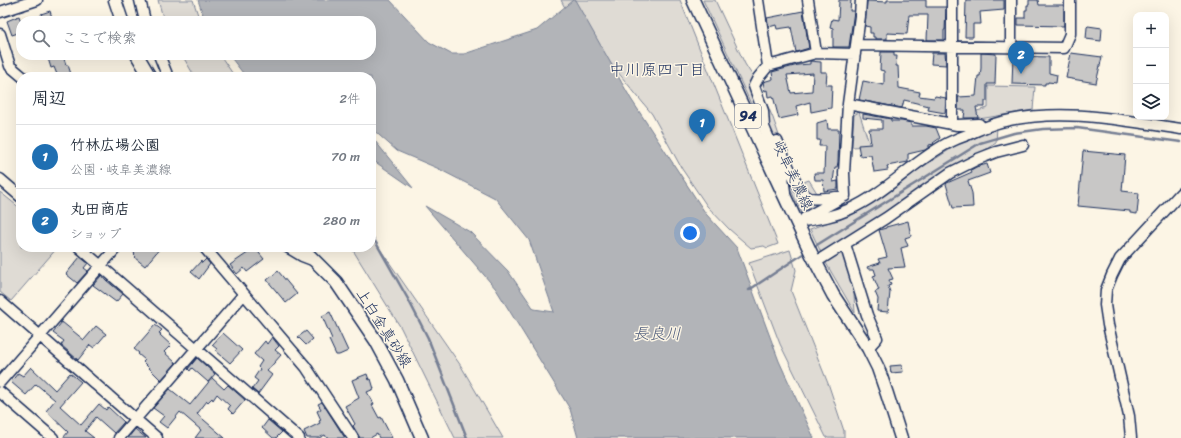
<!DOCTYPE html>
<html lang="ja">
<head>
<meta charset="utf-8">
<style>
  :root { --surface:#fff; --page:#f2f2f3; --text:#1f2937; --muted:#747a83; --line:#e0e1e3; --accent:#1f6fb2 }
  body { margin:0; font-family:Sriracha,"Klee One",sans-serif; background:var(--page); color:var(--text) }
  .controls { position:absolute; right:12px; top:12px; display:grid; overflow:hidden; border-radius:8px; box-shadow:0 4px 16px #0002 }
  .controls button { width:36px; height:36px; display:grid; place-items:center; padding:0; border:0; border-bottom:1px solid var(--line); background:var(--surface); color:var(--text); font:20px sans-serif }
  .you { position:absolute; left:690px; top:233px; width:14px; height:14px; margin:-10px; border:3px solid #fff; border-radius:50%; background:#1a73e8; box-shadow:0 0 0 6px #1a73e833 }
  .badge { display:grid; place-items:center; width:26px; height:26px; border-radius:50%; background:var(--accent); color:#fff; font-size:13px; font-weight:700 }
  .pin { position:absolute; translate:-50% -33px; filter:drop-shadow(0 1px 2px #0008) }
  .pin::after { content:''; position:absolute; top:21px; width:14px; height:12px; background:inherit; clip-path:polygon(0 0,100% 0,50% 100%) }
  .list { margin:0; padding:0; list-style:none }
  h2 { display:flex; justify-content:space-between; align-items:center; height:52px; margin:0; padding:0 16px; font-size:17px }
  h2 small { font-size:13px; font-weight:400; color:var(--muted) }
  .list li { display:grid; grid-template-columns:26px 1fr auto; gap:12px; align-items:center; box-sizing:border-box; height:64px; padding:0 16px; border-top:1px solid var(--line) }
  .list b { display:block; font-size:15px; white-space:nowrap }
  .list p { margin:0; font-size:13px; white-space:nowrap; color:var(--muted) }
  .list em { font-size:13px; font-style:normal; color:var(--muted) }
  .icon { flex:none; width:22px; height:22px; fill:none; stroke:currentColor; stroke-width:2; stroke-linecap:round; stroke-linejoin:round }
  .map { position:relative; flex:none; width:1181px; height:438px; overflow:hidden }
  .search { position:absolute; background:var(--surface); box-shadow:0 4px 16px #0002; left:16px; top:16px; width:360px; height:44px; display:flex; align-items:center; gap:10px; box-sizing:border-box; padding:0 14px; border-radius:16px; color:var(--muted); font-size:15px }
  .panel { position:absolute; background:var(--surface); box-shadow:0 4px 16px #0002; left:16px; top:72px; width:360px; height:180px; border-radius:16px }
  .map>svg:first-child { display:block }
</style>
</head>
<body>
<div class="map">
<svg width="1181" height="438" viewBox="0 0 1181 438">
  <rect width="100%" height="100%" fill="#fcf5e5"/>
  <filter id="ink" filterUnits="userSpaceOnUse"><feTurbulence type="fractalNoise" baseFrequency=".025" numOctaves="2"/><feDisplacementMap in="SourceGraphic" scale="8" xChannelSelector="R" yChannelSelector="G"/><feConvolveMatrix kernelMatrix="1 2 1 2 8 2 1 2 1" color-interpolation-filters="sRGB"/></filter>
  <g filter="url(#ink)">
    <!-- green -->
    <path fill="#dfdbd4" stroke="#7d8599" d="M158,0H193L200,21H164Z
      M561,0H680L778,244L767,248L764,246L751,248L729,229L707,206L682,169L652,114L564,6Z
      M703,0H715L745,64L759,86L773,118L796,185L809,180L817,193L829,200L808,213L801,212Z
      M182,55H220L235,77H195Z
      M988,86L1035,87L1033,110L973,120V112L988,108Z
      M859,112L870,146L852,147L854,115Z
      M997,126L996,143L841,241L854,294L855,313L826,263L810,229L848,215L963,141Z
      M0,192L21,209V247H58L11,301L0,292Z
      M371,236L461,366L503,438H455L401,328L351,247H371Z
      M790,250L796,270L791,291L829,386L844,431V438H828L826,437L780,344L749,263Z"/>
    <!-- water -->
    <path fill="#b2b4b8" stroke="#767f94" d="M198,0H390L429,42L451,54H464L537,30L573,0H575L631,99L706,214L737,248L779,361L814,438H578L570,409L496,289L425,206L470,232L508,271L534,309L554,312L529,240L495,198L437,168L397,151L371,128V77H246L229,55H371V21H205Z
      M371,136L413,188L371,159Z"/>
    <g fill="none" stroke-linecap="round" stroke-linejoin="round">
      <!-- stream -->
      <path stroke="#767f94" stroke-width="2.5" d="M371,234L408,299L428,338L467,438
        M812,248L980,143L1014,133L1043,129L1077,128L1181,142
        M749,290L806,252"/>
    </g>
    <!-- building -->
    <path fill="#c8c7c6" stroke="#1b2f5e" fill-rule="evenodd" d="M839,0H851L850,11H854L849,47H833V28L830,27L832,19L838,20Z
      M887,0H926V7H946L945,30H944V40H927L928,15H909L907,34L887,33V39H875V37H873V33H870V27L865,26L867,1L887,2Z
      M966,0H1004V10L980,12L981,24H973V37H965Z
      M1029,0H1038L1039,5H1064V26L1018,25V18H1025V10H1027V5H1029Z
      M50,11L53,21H43L41,14Z
      M803,11L809,48L796,52L791,27L777,29L776,25L769,27L767,18Z
      M19,16L21,22V32L12,35L7,21Z
      M1088,26L1102,28L1101,41L1086,39L1087,27Z
      M881,52H894V56H897L896,66H898L899,88L920,92L919,96L934,98L935,96L946,98L945,113L928,110L929,106L904,100L902,108L859,100L863,81L884,85V71L880,70Z
      M932,53H945L946,65L931,64Z
      M981,53L996,54L995,84H987V101H985V107H976L978,118H964L965,110H958V97L976,96L978,76H980L981,68Z
      M1071,53L1102,57L1096,83L1066,78Z
      M47,55H63L66,65H68L72,77H58L54,67L51,68Z
      M1013,56L1049,57V73L1057,75L1056,83L1048,82V83H1045V85L1012,84Z
      M810,61L821,62V72H827L826,85H832L831,108L811,112L810,102L796,106L798,115L779,119L773,96L768,97L767,90L765,91L763,82L773,79L772,72L798,65L810,64ZM813,73L812,91L791,93L787,75Z
      M863,114L891,119V121H902L911,123V126H926L936,128L940,138L933,143L934,144L929,145V147L925,150L908,154V162L887,166L888,170L874,172L871,155L860,156L858,145L871,144L869,129H882V120L863,118Z
      M827,120L828,129H839L838,162L837,167H835L833,182L838,181V189L824,191L823,180H815L814,173H824L825,146H819L820,140H817V123Z
      M1083,151L1125,155L1122,191L1139,193L1137,214L1130,213V211L1078,206Z
      M987,164L990,173L968,181L972,193L973,207L953,208L946,184L947,183L972,172L971,170L976,167Z
      M908,221L911,236L905,238L908,246L901,248L905,267L888,268L893,279L889,280L891,285L888,286L890,292L888,312L877,311L878,299L875,292L879,290L873,276L876,275L874,269H868L867,267L880,263L878,259L887,257L879,230L886,228V227Z
      M136,247H161L145,266L135,258L136,257L134,255L135,254L132,251Z
      M255,248L264,259L247,272L244,268L237,274L230,265Z
      M80,257L88,263L84,268L88,271L77,283L66,274Z
      M206,259L210,264L199,279L191,272L201,261L202,263Z
      M278,271L297,294L286,303L267,280Z
      M101,276L123,294L116,302L93,285Z
      M330,312L348,351L339,355H336L329,340L332,339L322,316Z
      M62,322L84,340L96,326L106,334L94,348L90,345L78,360L61,345L64,341L53,333Z
      M155,325L162,330L159,333L161,334L160,335L171,345L164,352L176,363L161,380L143,362L145,360L138,354L139,353L134,349Z
      M306,331L313,339L306,345L298,337Z
      M223,333L242,350L230,363L216,351L217,349L212,345Z
      M272,337L279,346L275,350L281,355L267,371L272,375L258,394L252,389L258,381L254,378L260,369L258,367L262,361L254,354L265,341L267,344Z
      M197,358L215,374L208,382L192,368L190,371L188,369Z
      M902,365L903,372L891,373L890,366Z
      M31,367L55,390L70,373L81,382L60,406L81,425L99,404L106,410L108,407L124,422L114,433L96,417L85,431L94,438H63L68,432L46,411L55,400L36,384L26,395L11,382L18,373L23,376Z
      M367,374L369,380L371,379L374,389L367,392L374,404L372,405L379,418L381,417L392,438H379L377,434L370,438H360L353,426L355,424L345,406L359,398L352,380Z
      M212,378L224,389L228,385L245,400L233,414L228,409L230,406L217,394L213,400L212,398L208,402L207,401L197,414L225,438H195L201,430L180,412L167,428L159,422L164,416L153,408L170,389L190,405Z
      M322,402L345,438H327L325,435L319,438H307L304,431L320,423L319,421L321,420L317,411L321,409L318,404Z
      M268,420L282,432L276,438H273L262,428Z
      M135,429L146,438H128Z"/>
    <g fill="none" stroke-linecap="round" stroke-linejoin="round">
      <defs>
        <path id="minor" d="M140,0L145,21
          M758,0L768,66L816,53L855,54
          M808,0L816,53
          M0,12L37,0
          M0,34L10,66L23,77
          M856,45L1064,48L1070,34V0
          M1011,47V0
          M159,55L168,77
          M768,66L758,78L754,86L763,111L764,127L782,170L785,192
          M848,104L957,125L979,124L982,128
          M952,124V0
          M777,141C782,152 799,195 810,198C820,200 834,197 845,196
          M0,179L21,197
          M845,196L844,173L848,104L860,16L861,0
          M805,218L843,197
          M797,222C816,219 833,217 850,209C884,194 914,161 948,143C954,140 961,137 967,135C978,130 989,125 1001,122C1060,107 1122,120 1181,129
          M845,244L867,315L877,338L868,348
          M79,247L299,438
          M204,247L306,367L353,438
          M287,247L302,256L315,261
          M816,262L886,218L950,173L978,159L996,152L1023,145
          M0,301L157,438
          M0,382L117,247
          M0,392L53,438
          M119,438L244,294
          M1131,438L1129,416L1108,325L1105,305L1106,290L1112,275L1120,259L1181,193"/>
        <path id="major" d="M115,0L122,21
          M693,0L812,255L833,295L868,348L878,368L887,394L901,438
          M137,55L150,77
          M301,247L336,282L376,341L397,380L422,438"/>
      </defs>
      <!-- minor casing -->
      <use href="#minor" stroke="#1b2f5e" stroke-width="13"/>
      <!-- major casing -->
      <use href="#major" stroke="#1b2f5e" stroke-width="15"/>
      <!-- minor -->
      <use href="#minor" stroke="#fcf5e5" stroke-width="10"/>
      <!-- major -->
      <use href="#major" stroke="#fcf5e5" stroke-width="12"/>
    </g>
  </g>
  <g text-anchor="middle" stroke-width="3" stroke-linejoin="round" paint-order="stroke">
    <!-- shield labels -->
    <rect fill="#fcf5e5" stroke="#5e6a86" stroke-width="1" x="735" y="104" width="26" height="24" rx="3"/>
    <g font-size="14" font-weight="bold" fill="#1b2f5e">
      <text x="748" y="121">94</text>
    </g>
    <!-- street labels -->
    <g font-size="15" fill="#1b2f5e" stroke="#fcf5e5">
      <text transform="translate(793 175) rotate(65)" y="5">岐阜美濃線</text>
      <text transform="translate(384 328) rotate(58)" y="5">上白金真砂線</text>
    </g>
    <!-- neighbourhood labels -->
    <g font-size="16" fill="#1b2f5e" stroke="#fcf5e5">
      <text x="657" y="75">中川原四丁目</text>
    </g>
    <!-- water labels -->
    <g font-size="16" font-style="italic" fill="#485779" stroke="#fcf5e5">
      <text x="657" y="339">長良川</text>
    </g>
  </g>
</svg>
<div class="controls">
<button>+</button>
<button>−</button>
<button><svg class="icon" aria-label="layers" viewBox="0 0 24 24"><path d="M12 4l9 5-9 5-9-5zM3 14l9 5 9-5"/></svg></button>
</div>
<div class="you"></div>
<div class="pin badge" style="left:702px;top:142px">1</div>
<div class="pin badge" style="left:1021px;top:74px">2</div>
<div class="search"><svg class="icon" aria-label="search" viewBox="0 0 24 24"><circle cx="10" cy="10" r="6"/><path d="M15 15l6 6"/></svg>ここで検索</div>
<section class="panel">
<h2>周辺<small>2件</small></h2>
<ul class="list">
<li><span class="badge">1</span><div><b>竹林広場公園</b><p>公園 · 岐阜美濃線</p></div><em>70 m</em></li>
<li><span class="badge">2</span><div><b>丸田商店</b><p>ショップ</p></div><em>280 m</em></li>
</ul>
</section>
</div>
</body>
</html>
